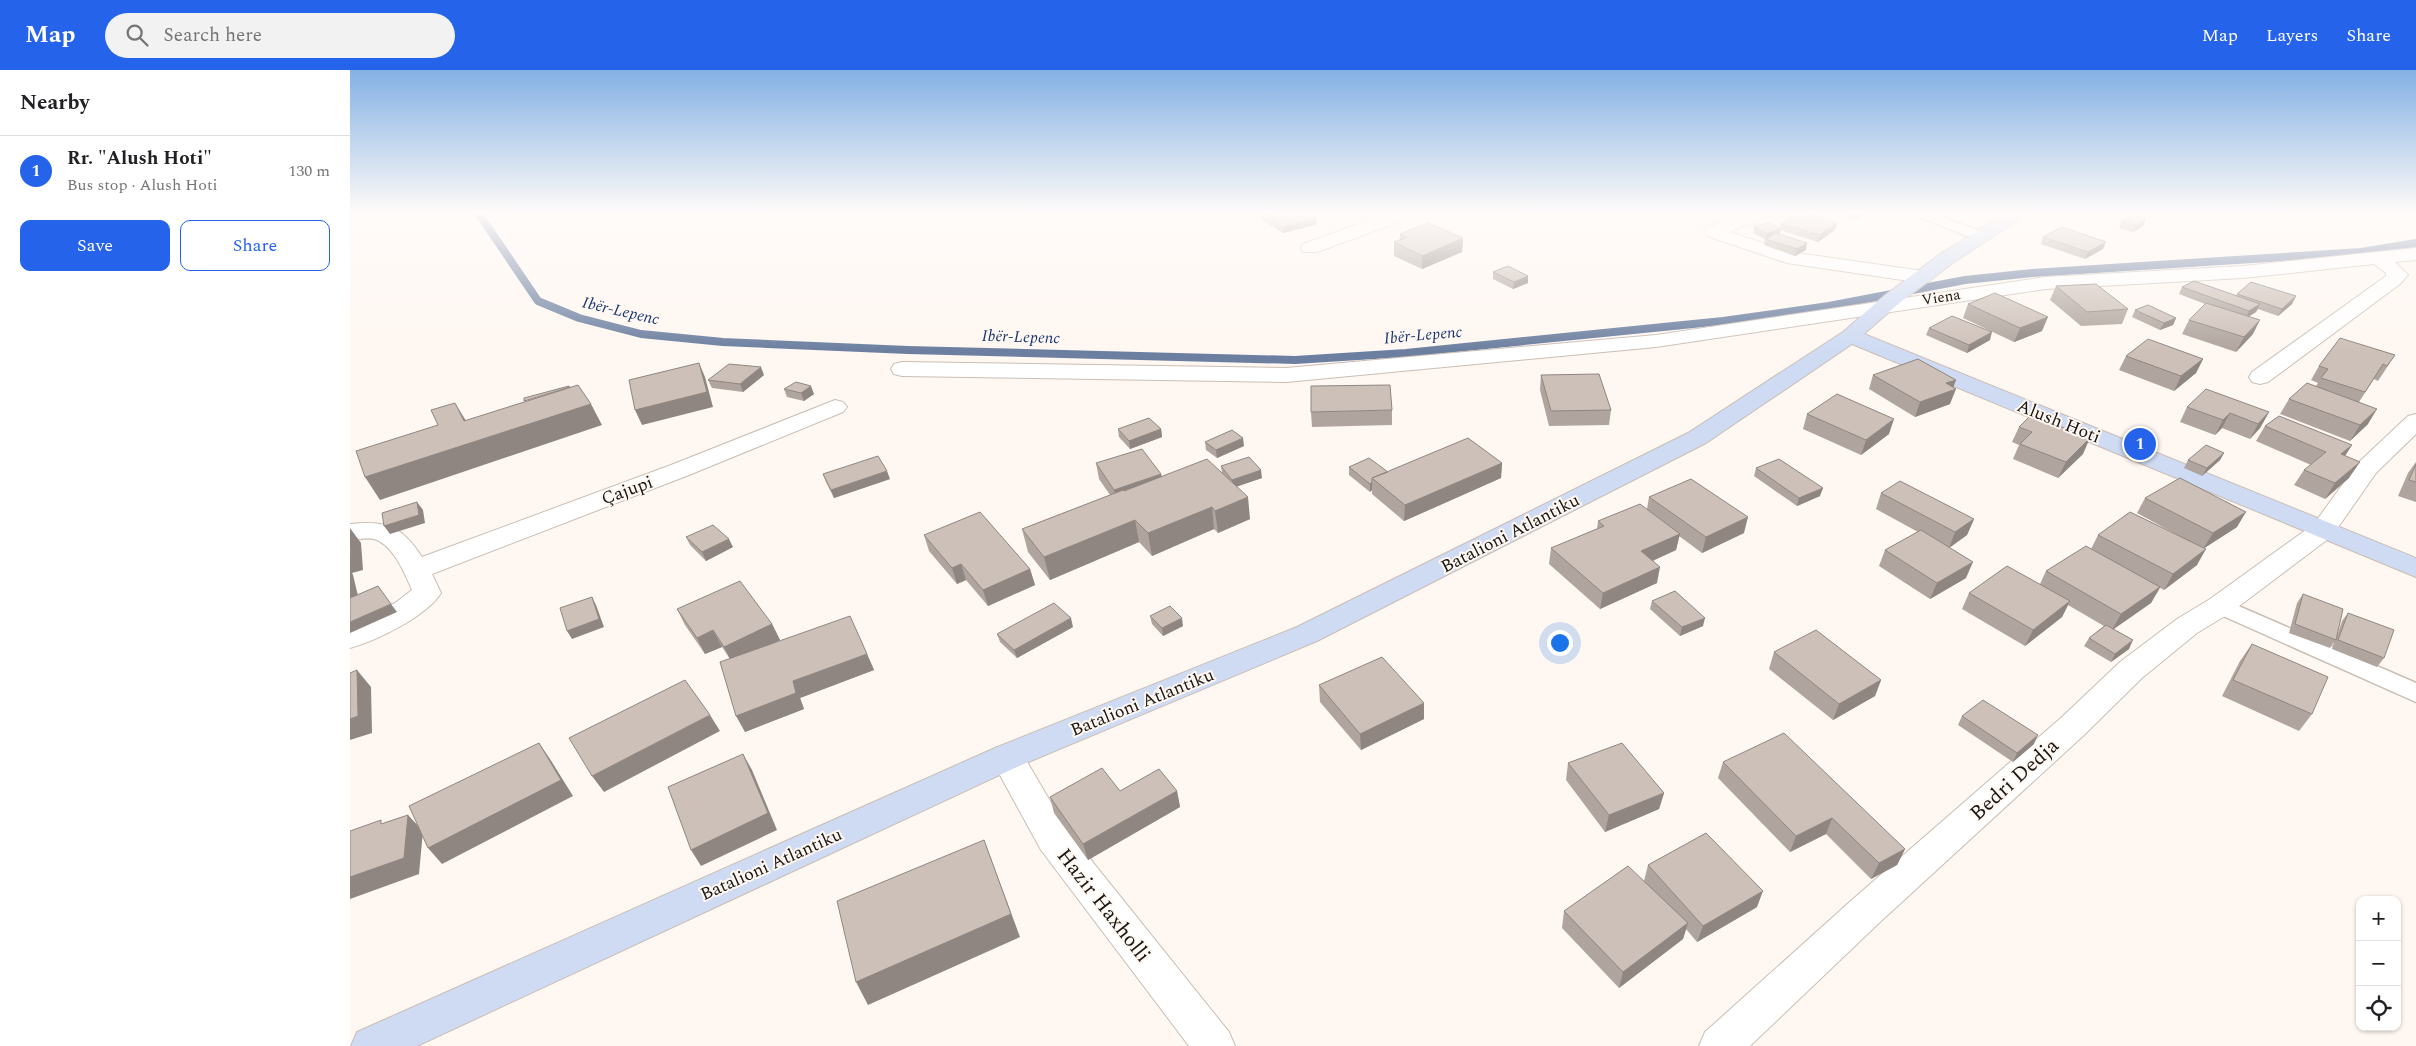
<!DOCTYPE html>
<html lang="en">
<head>
<meta charset="utf-8">
<style>
  :root { --surface:#fff; --page:#f2f2f2; --text:#202124; --muted:#757577; --line:#e0e0e0; --accent:#2563eb }
  body { margin:0; font-family:Spectral,serif; background:var(--page); color:var(--text) }
  .controls { position:absolute; right:15px; bottom:15px; display:grid; overflow:hidden; border-radius:10px; box-shadow:0 1px 4px #0004 }
  .controls button { width:45px; height:45px; display:grid; place-items:center; padding:0; border:0; border-bottom:1px solid var(--line); background:var(--surface); color:var(--text); font:25px sans-serif }
  .you { position:absolute; left:1209px; top:572px; width:18px; height:18px; margin:-12px; border:4px solid #fff; border-radius:50%; background:#1a73e8; box-shadow:0 0 0 8px #1a73e833 }
  .badge { display:grid; place-items:center; width:32px; height:32px; border-radius:50%; background:var(--accent); color:#fff; font-size:16px; font-weight:700 }
  .pin { position:absolute; translate:-50% -50%; border:2px solid #fff; box-shadow:0 1px 5px #0006 }
  .list { margin:0; padding:0; list-style:none }
  h2 { display:flex; justify-content:space-between; align-items:center; height:65px; margin:0; padding:0 20px; font-size:21px }
  h2 small { font-size:16px; font-weight:400; color:var(--muted) }
  .list li { display:grid; grid-template-columns:32px 1fr auto; gap:15px; align-items:center; box-sizing:border-box; height:70px; padding:0 20px; border-top:1px solid var(--line) }
  .list b { display:block; font-size:19px; white-space:nowrap }
  .list p { margin:0; font-size:16px; white-space:nowrap; color:var(--muted) }
  .list em { font-size:16px; font-style:normal; color:var(--muted) }
  .actions { display:flex; gap:10px; padding:15px 20px }
  .actions a { flex:1; padding:11px 0; border:1px solid var(--accent); border-radius:10px; text-align:center; font-size:18px; color:var(--accent) }
  .actions .main { background:var(--accent); color:#fff }
  .icon { flex:none; width:28px; height:28px; fill:none; stroke:currentColor; stroke-width:2; stroke-linecap:round; stroke-linejoin:round }
  .map { position:relative; flex:none; width:2066px; height:976px; overflow:hidden }
  header { display:flex; align-items:center; gap:30px; box-sizing:border-box; height:70px; padding:0 25px; background:var(--accent); color:#fff }
  header strong { font-size:24px }
  nav { display:flex; gap:28px; margin-inline-start:auto; font-size:18px }
  .search { width:350px; height:45px; background:var(--page); display:flex; align-items:center; gap:12px; box-sizing:border-box; padding:0 18px; border-radius:28px; color:var(--muted); font-size:19px }
  main { display:flex }
  aside { flex:1; background:var(--surface) }
  .map>svg:first-child { display:block }
</style>
</head>
<body>
<header>
<strong>Map</strong>
<div class="search"><svg class="icon" aria-label="search" viewBox="0 0 24 24"><circle cx="10" cy="10" r="6"/><path d="M15 15l6 6"/></svg>Search here</div>
<nav><a>Map</a><a>Layers</a><a>Share</a></nav>
</header>
<main>
<aside>
<h2>Nearby<small></small></h2>
<ul class="list">
<li><span class="badge">1</span><div><b>Rr. &quot;Alush Hoti&quot;</b><p>Bus stop · Alush Hoti</p></div><em>130 m</em></li>
</ul>
<div class="actions"><a class="main">Save</a><a>Share</a></div>
</aside>
<div class="map">
<svg width="2066" height="976" viewBox="0 0 2066 976">
  <rect width="100%" height="100%" fill="#fff7f1"/>
  <g fill="none" stroke-linecap="round" stroke-linejoin="round">
    <!-- stream -->
    <path stroke="#6c7fa0" stroke-width="8" d="M129,144L188,231L229,248L291,264L373,272L558,280L945,290L1056,283L1373,251L1479,236L1615,210L1682,203L2011,182L2066,173"/>
    <defs>
      <path id="lane" d="M1562,144H1583L1635,163L1637,166L1630,170L1625,169Z
        M1870,528L2066,613V632L1862,541L1859,536L1862,531Z"/>
      <path id="street" d="M1036,144H1063L1060,148L967,182H953L951,178L953,174Z
        M1389,144H1414L1411,148L1379,162L1440,182L1573,201L1580,203L1583,207L1580,211L1573,213L1437,193L1357,166L1354,162L1357,158Z
        M2066,178V190L2045,192L2058,205L2050,214L1918,312L1910,314L1902,312L1899,307L1902,302L2036,206V203L2024,194L1893,208L1696,219L1306,277L936,312L552,306L544,304L541,299L544,294L552,292L936,298L1306,265L1696,207L1893,196Z
        M485,330L493,332L497,337L493,342L339,405L82,504L91,523C77,546 26,571 0,578V555L45,533L62,520C55,504 43,474 24,469C17,467 7,470 0,470V454C36,450 52,456 72,487L321,395Z
        M2066,344V364L2026,403L1982,466L1880,543L1847,563L1792,608L1734,665L1529,853L1400,976H1349L1355,962L1503,829L1712,647L1770,592L1827,549L1860,529L1964,454L2008,393L2058,346Z
        M657,674L669,678L717,760L879,962L885,976H839L691,780L640,687L645,678Z"/>
      <path id="secondary" d="M1655,144H1678L1607,190L1548,234L1514,264L2066,488V507L1502,274L1356,373L967,571L669,696L67,976H1L7,962L645,678L947,557L1338,363L1493,262L1534,226L1593,182Z"/>
    </defs>
    <!-- lane casing -->
    <use href="#lane" stroke="#cabeb5" stroke-width="3"/>
    <!-- street casing -->
    <use href="#street" stroke="#cabeb5" stroke-width="2"/>
    <!-- secondary casing -->
    <use href="#secondary" stroke="#cabeb5" stroke-width="2"/>
    <!-- lane -->
    <use href="#lane" fill="#fff" fill-rule="evenodd"/>
    <!-- street -->
    <use href="#street" fill="#fff" fill-rule="evenodd"/>
    <!-- secondary -->
    <use href="#secondary" fill="#cedbf3" fill-rule="evenodd"/>
  </g>
  <!-- wall -->
  <path fill="#b0a59e" d="M911,144H962L967,154L933,163L911,149Z
    M1487,144H1514L1504,150Z
    M1588,144H1601L1599,147Z
    M1796,149L1793,156L1783,162L1769,158L1772,151Z
    M1431,154L1485,160L1468,172L1430,160V164L1456,180L1445,186L1414,175L1415,169L1403,163L1404,157L1430,158Z
    M1050,164L1113,168L1112,182L1072,199L1044,186V172L1050,170Z
    M1693,167L1753,179L1735,189L1691,174Z
    M1143,202L1178,213L1163,219L1143,209Z
    M1706,216L1778,239L1772,254L1731,256L1700,230Z
    M1832,217L1886,226L1887,224L1946,226L1942,234L1928,246L1908,239L1906,242L1899,246L1903,264L1886,282L1832,264L1839,250L1855,234L1829,224Z
    M1618,234L1692,261L1664,272L1613,248Z
    M1785,240L1826,248L1823,255L1810,260L1782,247Z
    M1579,258L1640,270L1617,283L1576,265Z
    M2045,285L2028,311L2024,309L2009,332L2018,354L2000,371L1930,344L1939,329L1966,316L1968,313L1961,310L1969,296Z
    M1776,286L1853,289L1846,303L1824,321L1769,300Z
    M414,305L393,322L362,318L358,310Z
    M1191,305L1261,340L1259,355L1199,356L1190,320Z
    M1523,305L1600,334L1565,347L1519,319Z
    M434,319L464,324L454,331L437,327Z
    M1837,337L1919,342L1910,358L1900,369L1872,358L1865,365L1830,352Z
    M1042,340V355L962,357L961,342Z
    M1457,344L1539,364L1511,385L1453,359Z
    M1915,356L2002,375L1995,386L1999,408L1975,429L1944,415L1954,400L1961,395L1906,371Z
    M1669,357L1733,384L1708,408L1663,389L1669,375L1662,372Z
    M768,359H811L812,367L780,379L769,367Z
    M855,372L894,376L867,388L856,380Z
    M1874,383L1870,390L1852,406L1834,398L1838,390Z
    M2066,392V432L2048,426L2058,403Z
    M746,393L811,404L812,407L872,403L871,396L912,408L887,416L900,449L868,463L864,459L802,486L789,472L700,510L678,482L672,459L760,425L749,409Z
    M1152,393L1151,408L1054,451L1022,424V420L1020,422L999,405V397L1038,402Z
    M1406,398L1470,426L1447,436L1404,406Z
    M473,404L540,409L484,428L476,412Z
    M1531,423L1624,449L1617,465L1599,478L1616,508L1580,529L1529,496L1535,480L1568,462L1526,439Z
    M1299,427L1394,463L1352,483L1329,466L1326,480L1303,491L1307,513L1250,539L1199,494L1201,478L1247,459L1248,451L1297,439Z
    M1795,428L1887,457L1854,478L1847,495L1814,520L1810,518L1801,533L1764,559L1779,579L1761,592L1734,576L1739,568L1754,556L1718,535L1712,547L1675,576L1612,539L1619,523L1690,514L1696,501L1741,479L1748,465L1831,467L1787,443Z
    M574,465L680,499L685,515L638,536L616,510L607,514L579,481Z
    M336,467L383,477L356,491L340,475Z
    M1953,524L1988,563L1992,551L1998,543L2034,588L2027,597L1982,579L1984,572L1980,578L1939,563L1947,533Z
    M1302,531L1353,556L1330,566L1300,539Z
    M327,539L422,554L430,570L423,574L517,584L524,600L450,628L454,639L395,662L380,589L372,577L355,584L335,555Z
    M800,546L833,556L813,566L802,554Z
    M723,557L667,588L650,572L647,564Z
    M1902,574L1962,644L1949,661L1872,626L1890,591Z
    M1424,582L1531,610L1525,626L1483,650L1419,599Z
    M969,615L1074,649L1011,680L970,632Z
    M1612,646L1684,674L1663,692L1608,655Z
    M1373,692L1555,779L1547,795L1521,809L1476,764L1440,782L1368,708Z
    M1218,693L1314,723L1309,739L1255,762L1216,710Z
    M770,721H827L830,737L738,790L704,743L700,727Z
    M1298,795L1407,837L1347,872L1336,859L1333,869L1269,918L1212,858L1214,841L1294,811Z"/>
  <!-- shaded-wall -->
  <path fill="#908681" d="M1506,144H1514L1504,150Z
    M966,147L967,154L933,163V157Z
    M1796,149L1793,156L1783,162L1786,155Z
    M1487,153L1485,160L1468,172L1470,165Z
    M1431,159L1429,165L1416,169L1417,163Z
    M1113,168L1112,182L1072,199V186Z
    M1756,172L1753,179L1735,189L1738,182Z
    M1457,173L1456,180L1445,186L1447,179Z
    M1178,206V213L1163,219L1164,212Z
    M1946,226L1942,234L1928,246L1932,239Z
    M1910,234L1906,242L1895,249L1899,241Z
    M1698,247L1692,261L1664,272L1670,258Z
    M1826,248L1823,255L1810,260L1814,253Z
    M1910,250L1903,264L1886,282L1894,267Z
    M1642,262L1640,270L1617,283L1619,275Z
    M1853,289L1846,303L1824,321L1831,306Z
    M349,293L355,307L363,337L292,355L285,340Z
    M411,297L414,305L393,322L390,314Z
    M1606,310L1602,321L1606,319L1600,334L1565,347L1570,332L1596,313Z
    M461,316L464,324L454,331L451,323Z
    M105,333L118,354L241,334L252,355L30,430L15,407L114,351Z
    M2027,339L2018,354L2000,371L2010,355Z
    M1919,342L1910,358L1900,369L1908,354Z
    M1880,343L1872,358L1865,365L1873,350Z
    M1544,349L1539,364L1511,385L1516,370Z
    M811,359L812,367L780,379L779,371Z
    M893,368L894,376L867,388L866,380Z
    M1740,368L1733,384L1708,408L1716,392Z
    M2002,375L1992,390L1991,384Z
    M1874,383L1870,390L1852,406L1857,398Z
    M2010,392L1999,408L1975,429L1985,413Z
    M1152,393L1151,408L1054,451L1055,435Z
    M911,400L912,408L883,418L882,410Z
    M537,401L540,409L484,428L481,420Z
    M811,404L814,420L767,435L764,420Z
    M1022,412V420L1020,422V414Z
    M1473,418L1470,426L1447,436L1449,428Z
    M898,427L900,449L868,463L865,441Z
    M67,432L73,440L75,453L40,464L34,456Z
    M862,437L864,459L802,486L798,463Z
    M1896,442L1887,457L1853,479L1863,463Z
    M1398,447L1394,463L1352,483L1356,467Z
    M1624,449L1617,465L1599,478L1605,462Z
    M785,450L789,472L700,510L694,487Z
    M0,458L11,473L13,500L2,503L3,505L10,534L0,537Z
    M1330,464L1326,480L1288,497L1291,481Z
    M379,469L383,477L356,491L352,482Z
    M1856,479L1847,495L1814,520L1823,504Z
    M1623,492L1616,508L1580,529L1587,513Z
    M611,494L616,510L607,514L602,498Z
    M1310,497L1307,513L1250,539L1253,523Z
    M680,499L685,515L638,536L633,520Z
    M1810,517L1801,533L1762,560L1771,544Z
    M242,527L246,535L254,557L222,569L217,561Z
    M1720,531L1712,547L1675,576L1683,560Z
    M41,534L47,542L0,563V552Z
    M721,548L723,557L667,588L664,580Z
    M832,548L833,556L813,566L812,558Z
    M1355,548L1353,556L1330,566L1332,557Z
    M422,554L430,570L382,593L374,577Z
    M363,560L372,577L355,584L347,568Z
    M1783,570L1779,579L1761,592L1765,584Z
    M517,584L524,600L450,628L454,639L395,662L386,646L443,611Z
    M7,600L21,617L22,663L0,670V649Z
    M1531,610L1525,626L1483,650L1489,634Z
    M1074,633V649L1011,680L1010,664Z
    M360,645L370,661L254,722L242,706Z
    M1688,665L1684,674L1663,692L1667,683Z
    M189,673L200,689L223,726L92,794L78,778Z
    M393,684L402,700L427,760L351,796L341,780Z
    M827,721L830,737L738,790L733,774Z
    M1314,723L1309,739L1255,762L1259,745Z
    M58,745L73,761L69,804L0,829V807Z
    M1482,748L1476,764L1440,782L1446,766Z
    M634,770L670,867L518,935L506,912Z
    M1555,779L1547,795L1521,809L1529,793Z
    M1413,821L1407,837L1347,872L1353,856Z
    M1338,853L1333,869L1269,918L1273,902Z"/>
  <!-- building -->
  <path fill="#cdc0b8" stroke="#908681" d="M914,144H962L966,147L933,157Z
    M1445,144H1458L1487,153L1470,165L1431,154Z
    M1782,145L1796,149L1786,155L1772,151Z
    M1418,152L1431,159L1417,163L1404,157Z
    M1078,153L1113,168L1072,186L1044,172L1057,167L1050,164Z
    M1712,157L1756,172L1738,182L1693,167Z
    M1426,163L1457,173L1447,179L1415,169Z
    M1158,196L1178,206L1164,212L1143,202Z
    M1844,211L1910,234L1899,241L1832,217Z
    M1901,212L1946,226L1932,239L1887,224Z
    M1746,214L1778,239L1737,242L1706,216Z
    M1645,223L1698,247L1670,258L1618,234Z
    M1856,233L1910,250L1894,267L1839,250Z
    M1798,235L1826,248L1814,253L1785,240Z
    M1602,246L1642,262L1619,275L1579,258Z
    M1990,268L2045,285L2037,296L2033,294L2015,322L1971,308L1978,299L1969,296Z
    M1798,269L1853,289L1831,306L1776,286Z
    M1568,289L1606,310L1596,313L1606,319L1570,332L1523,305Z
    M349,293L357,322L285,340L279,310Z
    M379,294L411,297L390,314L358,310Z
    M1249,304L1261,340L1201,341L1191,305Z
    M446,312L461,316L451,323L434,319Z
    M1957,313L2027,339L2010,355L1939,329Z
    M228,315L241,334L15,407L6,381L88,355L81,340L105,333L114,351Z
    M1040,315L1042,340L961,342V316Z
    M219,316L220,317L174,331V328Z
    M1856,319L1919,342L1908,354L1880,343L1873,350L1837,337Z
    M1487,324L1544,349L1516,370L1457,344Z
    M1681,345L1740,368L1716,392L1670,374L1682,362L1669,357Z
    M1929,346L2002,375L1991,384L2010,392L1985,413L1954,400L1976,382L1915,356Z
    M799,348L811,359L779,371L768,359Z
    M882,360L893,368L866,380L855,372Z
    M1118,368L1152,393L1055,435L1022,408Z
    M1856,375L1874,383L1857,398L1838,390Z
    M792,379L811,404L764,420L746,393Z
    M528,386L537,401L481,420L473,404Z
    M899,387L911,400L882,410L871,396Z
    M1019,388L1038,402L1022,408V412L1020,414L999,397Z
    M857,389L898,427L865,441L862,437L798,463L785,450L694,487L672,459L773,420L774,421Z
    M1429,389L1473,418L1449,428L1406,398Z
    M2066,394V412L2059,410Z
    M1830,408L1896,442L1863,463L1795,428Z
    M1341,409L1398,447L1356,467L1299,427Z
    M1550,411L1624,449L1605,462L1531,423Z
    M67,432L69,445L34,456L32,443Z
    M1290,434L1330,464L1291,481L1310,497L1253,523L1201,478L1254,456L1248,451Z
    M630,442L680,499L633,520L611,494L602,498L574,465Z
    M1780,442L1856,479L1823,504L1748,465Z
    M363,455L379,469L352,482L336,467Z
    M1571,460L1623,492L1587,513L1535,480Z
    M0,465L1,484H0Z
    M1736,476L1810,517L1771,544L1696,501Z
    M1657,496L1720,531L1683,560L1619,523Z
    M390,511L422,554L374,577L363,560L347,568L327,539Z
    M28,516L41,534L0,552V528Z
    M1325,521L1355,548L1332,557L1302,531Z
    M1953,524L1993,539L1986,570L1945,554Z
    M242,527L249,549L217,561L210,538Z
    M704,533L721,548L664,580L647,564Z
    M820,536L832,548L812,558L800,546Z
    M1998,543L2044,560L2034,588L1988,570Z
    M500,546L517,584L443,611L446,623L386,646L370,592Z
    M1756,555L1783,570L1765,584L1739,568Z
    M1466,560L1531,610L1489,634L1424,582Z
    M1902,574L1978,607L1962,644L1883,610Z
    M1032,587L1074,633L1010,664L969,615Z
    M7,600L8,646L0,649V603Z
    M335,610L360,645L242,706L219,668Z
    M1633,630L1688,665L1667,683L1612,646Z
    M1434,663L1555,779L1529,793L1482,748L1446,766L1373,692Z
    M189,673L211,710L78,778L59,736Z
    M1272,673L1314,723L1259,745L1218,693Z
    M393,684L418,743L341,780L318,717Z
    M752,698L770,721L809,699L827,721L733,774L700,727Z
    M58,745L54,788L0,807V761L31,750V754Z
    M1356,763L1413,821L1353,856L1298,795Z
    M634,770L661,844L506,912L487,831Z
    M1278,796L1338,853L1273,902L1214,841Z"/>
  <!-- sky -->
  <linearGradient id="sky" x2="0" y2="1"><stop stop-color="#84b1e4"/><stop offset="0.51" stop-color="#fffbf9"/><stop offset="1" stop-color="#fffbf9" stop-opacity="0"/></linearGradient>
  <rect width="2066" height="281" fill="url(#sky)"/>
  <g text-anchor="middle" stroke-width="4" stroke-linejoin="round" paint-order="stroke">
    <!-- far-street labels -->
    <g font-size="15" fill="#191512" stroke="#fff7f1">
      <text transform="translate(1591 227) rotate(-9)" y="5">Viena</text>
    </g>
    <!-- far-water labels -->
    <g font-size="16" font-style="italic" fill="#15346f" stroke="#fff7f1">
      <text transform="translate(271 240) rotate(13)" y="6">Ibër-Lepenc</text>
      <text transform="translate(1073 264) rotate(-5)" y="6">Ibër-Lepenc</text>
      <text transform="translate(671 266) rotate(2)" y="6">Ibër-Lepenc</text>
    </g>
    <!-- street labels -->
    <g font-size="18" fill="#191512" stroke="#fff7f1">
      <text transform="translate(1709 351) rotate(22)" y="6">Alush Hoti</text>
      <text transform="translate(277 420) rotate(-20)" y="6">Çajupi</text>
      <text transform="translate(1160 463) rotate(-27)" y="6">Batalioni Atlantiku</text>
      <text transform="translate(792 632) rotate(-22)" y="6">Batalioni Atlantiku</text>
      <text transform="translate(421 794) rotate(-24)" y="6">Batalioni Atlantiku</text>
    </g>
    <!-- near-street labels -->
    <g font-size="21" fill="#191512" stroke="#fff7f1">
      <text transform="translate(1664 709) rotate(-42)" y="7">Bedri Dedja</text>
      <text transform="translate(754 835) rotate(52)" y="7">Hazir Haxholli</text>
    </g>
  </g>
</svg>
<div class="controls">
<button>+</button>
<button>−</button>
<button><svg class="icon" aria-label="locate" viewBox="0 0 24 24"><circle cx="12" cy="12" r="6"/><path d="M12 2v4M12 18v4M2 12h4M18 12h4"/></svg></button>
</div>
<div class="you"></div>
<div class="pin badge" style="left:1790px;top:374px">1</div>
</div>
</main>
</body>
</html>
